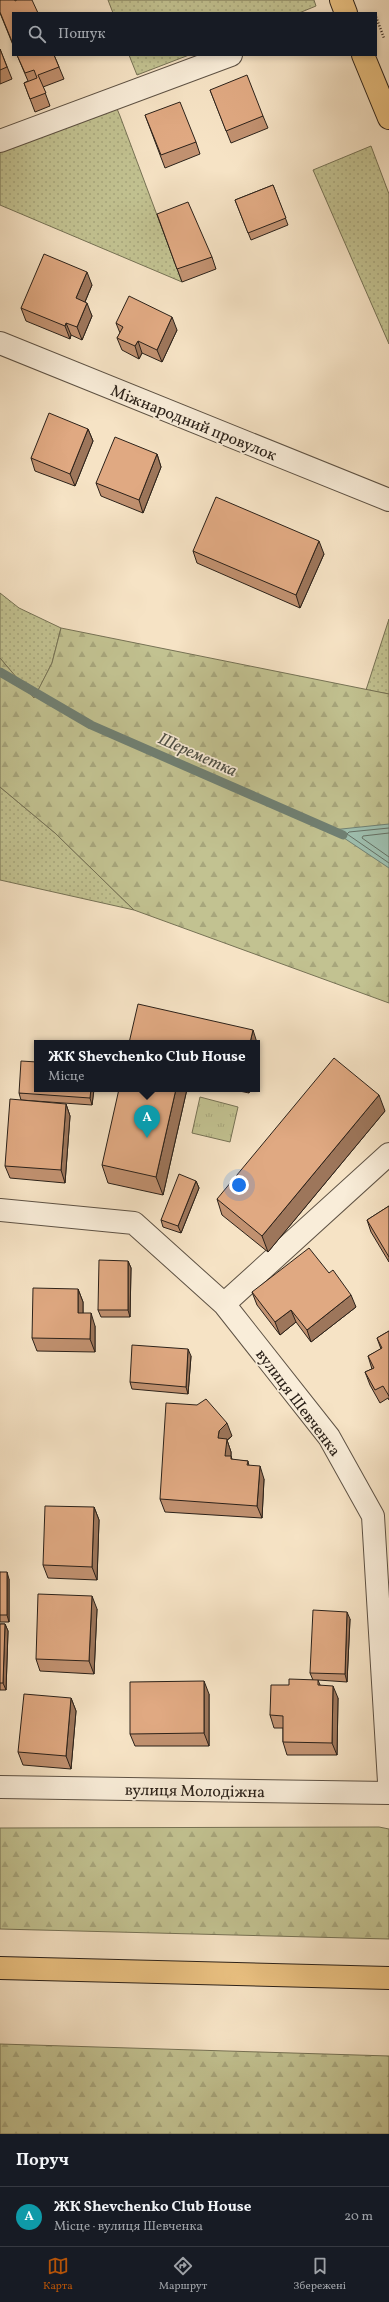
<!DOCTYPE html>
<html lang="uk">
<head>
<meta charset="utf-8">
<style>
  :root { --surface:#171b24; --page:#242831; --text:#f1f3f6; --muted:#9ea1a6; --line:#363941; --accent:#b45309 }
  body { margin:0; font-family:Vollkorn,serif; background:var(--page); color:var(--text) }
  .you { position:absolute; left:239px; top:1185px; width:14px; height:14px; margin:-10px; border:3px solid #fff; border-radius:50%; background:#1a73e8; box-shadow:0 0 0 6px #1a73e833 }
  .badge { display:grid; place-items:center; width:26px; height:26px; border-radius:50%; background:var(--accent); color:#fff; font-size:13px; font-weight:700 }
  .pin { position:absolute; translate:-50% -33px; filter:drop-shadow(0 1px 2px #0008) }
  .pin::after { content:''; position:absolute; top:21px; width:14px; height:12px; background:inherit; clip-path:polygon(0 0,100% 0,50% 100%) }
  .popup { position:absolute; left:34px; top:1040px; width:226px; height:52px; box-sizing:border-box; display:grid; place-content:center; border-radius:0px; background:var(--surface); filter:drop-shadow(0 1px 3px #0005); font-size:13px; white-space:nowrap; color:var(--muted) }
  .popup b { font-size:15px; color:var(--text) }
  .popup::after { content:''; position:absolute; left:50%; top:100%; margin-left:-8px; border:8px solid transparent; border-top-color:var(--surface) }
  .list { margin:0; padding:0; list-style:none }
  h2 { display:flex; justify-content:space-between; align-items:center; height:52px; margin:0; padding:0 16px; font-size:17px }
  h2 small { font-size:13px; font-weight:400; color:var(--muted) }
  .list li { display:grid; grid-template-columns:26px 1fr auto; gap:12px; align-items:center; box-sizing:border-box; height:60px; padding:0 16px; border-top:1px solid var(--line) }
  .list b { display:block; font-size:15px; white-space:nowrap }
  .list p { margin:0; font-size:13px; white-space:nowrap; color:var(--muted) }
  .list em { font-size:13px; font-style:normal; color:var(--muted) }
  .icon { flex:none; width:22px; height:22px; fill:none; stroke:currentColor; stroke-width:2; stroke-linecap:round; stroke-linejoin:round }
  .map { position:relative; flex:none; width:389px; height:2134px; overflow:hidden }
  .search { position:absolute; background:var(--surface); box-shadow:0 2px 6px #0003; left:12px; right:12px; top:12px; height:44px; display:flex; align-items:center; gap:10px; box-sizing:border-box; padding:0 14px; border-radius:0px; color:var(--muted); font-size:15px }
  .sheet { height:112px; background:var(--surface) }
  nav { display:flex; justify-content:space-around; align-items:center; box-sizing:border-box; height:56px; border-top:1px solid var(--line); background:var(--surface); font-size:11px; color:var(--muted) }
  nav a { display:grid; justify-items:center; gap:2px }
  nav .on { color:var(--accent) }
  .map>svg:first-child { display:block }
</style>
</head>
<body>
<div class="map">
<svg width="389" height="2134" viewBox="0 0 389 2134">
  <defs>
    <pattern id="grass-dots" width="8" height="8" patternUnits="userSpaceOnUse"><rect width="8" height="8" fill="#c2c291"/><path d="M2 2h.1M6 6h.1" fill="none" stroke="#a7a67c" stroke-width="1.8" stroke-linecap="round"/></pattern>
    <pattern id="forest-firs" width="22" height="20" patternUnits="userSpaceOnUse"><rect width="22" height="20" fill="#c2c291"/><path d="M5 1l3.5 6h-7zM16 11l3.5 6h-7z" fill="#a7a67c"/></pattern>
    <pattern id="park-tufts" width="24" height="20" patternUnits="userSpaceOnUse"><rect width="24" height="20" fill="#c2c291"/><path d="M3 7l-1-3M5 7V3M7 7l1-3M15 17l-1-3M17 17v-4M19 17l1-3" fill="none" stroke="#a7a67c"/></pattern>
  </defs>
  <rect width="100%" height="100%" fill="#f6e3c5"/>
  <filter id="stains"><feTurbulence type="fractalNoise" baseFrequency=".005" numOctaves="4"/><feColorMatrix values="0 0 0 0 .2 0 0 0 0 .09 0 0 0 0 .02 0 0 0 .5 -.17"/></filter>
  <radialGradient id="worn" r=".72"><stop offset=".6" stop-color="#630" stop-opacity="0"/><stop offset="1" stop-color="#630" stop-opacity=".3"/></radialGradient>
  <!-- grass -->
  <path fill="url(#grass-dots)" stroke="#767255" d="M108,0H314L316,6L299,13H113Z
    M129,55H189L137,75Z
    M113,99L120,116L182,282L0,205V141Z
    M371,146L389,194V344L313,170Z
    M0,593L19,608L61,628L52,663L34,699L0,658Z
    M389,619V694L366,690Z
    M0,787L55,833L134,910L0,880Z"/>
  <!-- forest -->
  <path fill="url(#forest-firs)" stroke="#767255" d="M61,628L389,694V1003L134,910L55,833L0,787V658L34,698L52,663Z
    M379,1827L389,1829V1939L0,1929V1828Z
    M0,2044L389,2056V2134H0Z"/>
  <!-- park -->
  <path fill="url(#park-tufts)" stroke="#767255" d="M200,1097L238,1107L230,1142L192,1133Z"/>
  <!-- water -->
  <path fill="#9ebfaf" stroke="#708073" d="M389,824V868L332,830Z"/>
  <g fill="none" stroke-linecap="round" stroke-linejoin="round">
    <!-- shore -->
    <path stroke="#647064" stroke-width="1" d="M389,828L349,832L347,834L389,863
      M389,833L363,836L362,838L389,857"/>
    <!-- stream -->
    <path stroke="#708073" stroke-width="9" d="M0,672L91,725L343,835"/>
    <defs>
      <path id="minor" d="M0,141L231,55
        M0,343L389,500
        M0,1210L134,1223L224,1304L329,1437L373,1516L389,1782
        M224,1304L389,1154
        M0,1787L389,1793"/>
      <path id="major" d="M341,0L346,13
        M363,55L389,118
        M0,1968L389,1978"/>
    </defs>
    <!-- minor casing -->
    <use href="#minor" stroke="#5e5244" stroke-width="24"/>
    <!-- major casing -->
    <use href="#major" stroke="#2b2119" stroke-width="24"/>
    <!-- path -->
    <path stroke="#2b2119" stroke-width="2.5" stroke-dasharray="1 2" stroke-linecap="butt" d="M376,17L384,38"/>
    <!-- minor -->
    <use href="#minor" stroke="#f9edd9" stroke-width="22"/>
    <!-- major -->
    <use href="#major" stroke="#ebc282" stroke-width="22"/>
  </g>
  <!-- wall -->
  <path fill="#c19170" stroke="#2b2119" d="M0,0L13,13V45L0,13Z
    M0,49L12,79L0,84Z
    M17,55H54L64,79L43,87L50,106L35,112L24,83L28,81Z
    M210,90L263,116L268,128L231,143Z
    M145,115L196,142L200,154L165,168Z
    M273,185L288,225L251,240L235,200Z
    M157,214L212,257L216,269L182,282Z
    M92,285L85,302L92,316L82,340L71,335L70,339L26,321L21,308Z
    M116,323L177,330L162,362L142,353L139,359L122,350L117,338L120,333Z
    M88,429L93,441L75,486L35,471L31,458Z
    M157,454L161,467L143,513L101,496L96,483Z
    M193,551L324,554L300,608L197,563Z
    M94,1089L92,1105L21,1100L19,1093Z
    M187,1089L163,1195L108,1183L102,1165Z
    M230,1089H250L249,1093Z
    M66,1104L70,1116L65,1183L10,1178L5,1166Z
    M385,1111L268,1252L222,1215L217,1199Z
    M196,1181L199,1188L181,1233L163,1227L161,1220Z
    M389,1206V1262L371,1232L367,1220Z
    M128,1261L131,1268L130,1317H101L98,1310Z
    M78,1289L83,1302V1313L95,1326V1352L37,1351L32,1338Z
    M252,1292L356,1307L311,1342L296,1322L280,1335L257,1305Z
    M389,1331V1400L388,1398L380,1403L370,1385L365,1372L372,1369L368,1356L381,1349L377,1338Z
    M191,1356L188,1394L132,1389L130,1382Z
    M232,1436L227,1440L231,1452V1456L232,1460L248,1461L249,1466L264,1479L262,1518L165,1512L160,1499Z
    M94,1507L99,1520L97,1580L48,1578L43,1565Z
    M0,1572L9,1579V1622H0Z
    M97,1609L94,1674L40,1671L36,1659Z
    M350,1619L347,1682L318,1680L320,1685L338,1698L337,1755H287L283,1742V1728H274L270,1715L289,1685L313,1680L310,1673Z
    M0,1624H5L8,1631L6,1690H0Z
    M209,1694V1746H135L130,1734Z
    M71,1698L76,1711L71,1769L23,1765L18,1752Z"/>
  <!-- shaded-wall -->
  <path fill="#9d765b" stroke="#2b2119" d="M87,272L92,285L81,311L76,298Z
    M87,303L92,316L82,340L77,327Z
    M172,317L177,330L162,362L157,350Z
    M66,323L71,335L70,339L65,326Z
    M138,341L142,353L139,359L135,346Z
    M88,429L93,441L75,486L70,474Z
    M157,454L161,467L143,513L139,500Z
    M319,541L324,554L300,608L296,595Z
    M253,1030L259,1049L257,1058V1043H250Z
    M91,1089H94L92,1105L90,1098Z
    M176,1089H187L163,1195L156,1177Z
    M247,1089H250L249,1093Z
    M379,1095L385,1111L268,1252L262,1236Z
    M66,1104L70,1116L65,1183L61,1170Z
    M196,1181L199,1188L181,1233L178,1226Z
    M128,1261L131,1268L130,1317L128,1310Z
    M78,1289L83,1302V1325L78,1313Z
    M351,1295L356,1307L311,1342L307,1330Z
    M291,1310L296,1322L280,1335L275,1322Z
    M91,1313L95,1326V1352L90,1339Z
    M188,1349L191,1356L188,1394L186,1387Z
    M227,1423L232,1436L227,1440L231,1452V1456L235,1469L225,1456L218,1438L219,1431Z
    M260,1466L264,1479L262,1518L257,1506Z
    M94,1507L99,1520L97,1580L92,1567Z
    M7,1572L9,1579V1622L7,1615Z
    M92,1596L97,1609L94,1674L89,1661Z
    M347,1612L350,1619L347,1682L345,1674Z
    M5,1624L8,1631L6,1690L3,1683Z
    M204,1681L209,1694V1746L204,1733Z
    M333,1686L338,1698L337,1755L332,1743Z
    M71,1698L76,1711L71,1769L66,1756Z"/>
  <!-- building -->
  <path fill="#e0a982" stroke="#2b2119" d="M0,0H15V1L17,0H32L38,13H13V44L0,12Z
    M0,49L7,67L0,70Z
    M17,55H54L59,67L38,75L46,93L30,99L24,83L37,78L34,70L25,73Z
    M247,75L263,116L226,131L210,90Z
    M180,102L196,142L161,155L145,115Z
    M273,185L286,218L248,233L235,200Z
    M188,202L212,257L177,269L157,214Z
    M44,254L87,272L76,298L87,303L77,327L66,323L65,326L21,308Z
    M129,296L172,317L157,350L138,341L135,346L117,338L123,327L116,323Z
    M49,413L88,429L70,474L31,458Z
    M115,437L157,454L139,500L96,483Z
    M216,497L319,541L296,595L193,551Z
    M138,1004L253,1030L250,1043H129Z
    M334,1058L379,1095L262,1236L217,1199Z
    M21,1061L37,1062V1089H91L90,1098L19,1093Z
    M119,1089H176L156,1177L102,1165Z
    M10,1099L66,1104L61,1170L5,1166Z
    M179,1174L196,1181L178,1226L161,1220Z
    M389,1206V1257L367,1220Z
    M309,1248L329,1273L333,1270L351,1295L307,1330L291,1310L275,1322L252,1292Z
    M99,1260L128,1261V1310H98Z
    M33,1288L78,1289V1313H91L90,1339L32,1338Z
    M389,1331V1396L383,1386L375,1390L365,1372L374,1368L368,1356L382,1348L377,1338Z
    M132,1345L188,1349L186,1387L130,1382Z
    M206,1399L227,1423L219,1431L218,1438L227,1439L225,1456H231V1459L248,1461L247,1465L260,1466L257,1506L160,1499L166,1403L197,1405Z
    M45,1506L94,1507L92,1567L43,1565Z
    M0,1572H7V1615H0Z
    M38,1594L92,1596L89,1661L36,1659Z
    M313,1610L347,1612L345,1674L310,1673Z
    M0,1624H5L3,1683H0Z
    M289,1679L318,1680V1685L333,1686L332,1743L283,1742V1716L270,1715L271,1685H289Z
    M204,1681V1733L130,1734V1682Z
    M24,1694L71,1698L66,1756L18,1752Z"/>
  <g text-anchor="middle" stroke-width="3.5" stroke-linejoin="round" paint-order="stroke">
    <!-- street labels -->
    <g font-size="16" fill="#2b2119" stroke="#f9edd9">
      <text transform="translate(194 422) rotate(22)" y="6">Міжнародний провулок</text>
      <text transform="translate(299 1402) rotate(53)" y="6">вулиця Шевченка</text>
      <text transform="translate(195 1790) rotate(1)" y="6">вулиця Молодіжна</text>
    </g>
    <!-- water labels -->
    <g font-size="17" font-style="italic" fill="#4e5046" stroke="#f9edd9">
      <text transform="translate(198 754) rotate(24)" y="6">Шереметка</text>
    </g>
  </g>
  <rect width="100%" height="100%" filter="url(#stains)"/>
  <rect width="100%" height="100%" fill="url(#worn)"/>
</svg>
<div class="you"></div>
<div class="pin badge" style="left:147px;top:1138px;background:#0f9aa8">A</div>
<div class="popup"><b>ЖК Shevchenko Club House</b>Місце</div>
<div class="search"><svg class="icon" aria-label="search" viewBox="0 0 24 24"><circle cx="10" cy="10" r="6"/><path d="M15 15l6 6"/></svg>Пошук</div>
</div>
<section class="sheet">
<h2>Поруч<small></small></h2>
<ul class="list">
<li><span class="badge" style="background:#0f9aa8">A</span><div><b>ЖК Shevchenko Club House</b><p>Місце · вулиця Шевченка</p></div><em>20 m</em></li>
</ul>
</section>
<nav>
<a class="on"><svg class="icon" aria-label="map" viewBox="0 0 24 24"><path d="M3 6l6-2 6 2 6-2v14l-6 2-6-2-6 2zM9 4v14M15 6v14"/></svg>Карта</a>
<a><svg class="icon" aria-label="directions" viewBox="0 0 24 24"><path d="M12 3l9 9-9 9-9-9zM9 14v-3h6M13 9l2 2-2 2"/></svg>Маршрут</a>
<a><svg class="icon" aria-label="saved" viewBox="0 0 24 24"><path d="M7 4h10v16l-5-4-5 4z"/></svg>Збережені</a>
</nav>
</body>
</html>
